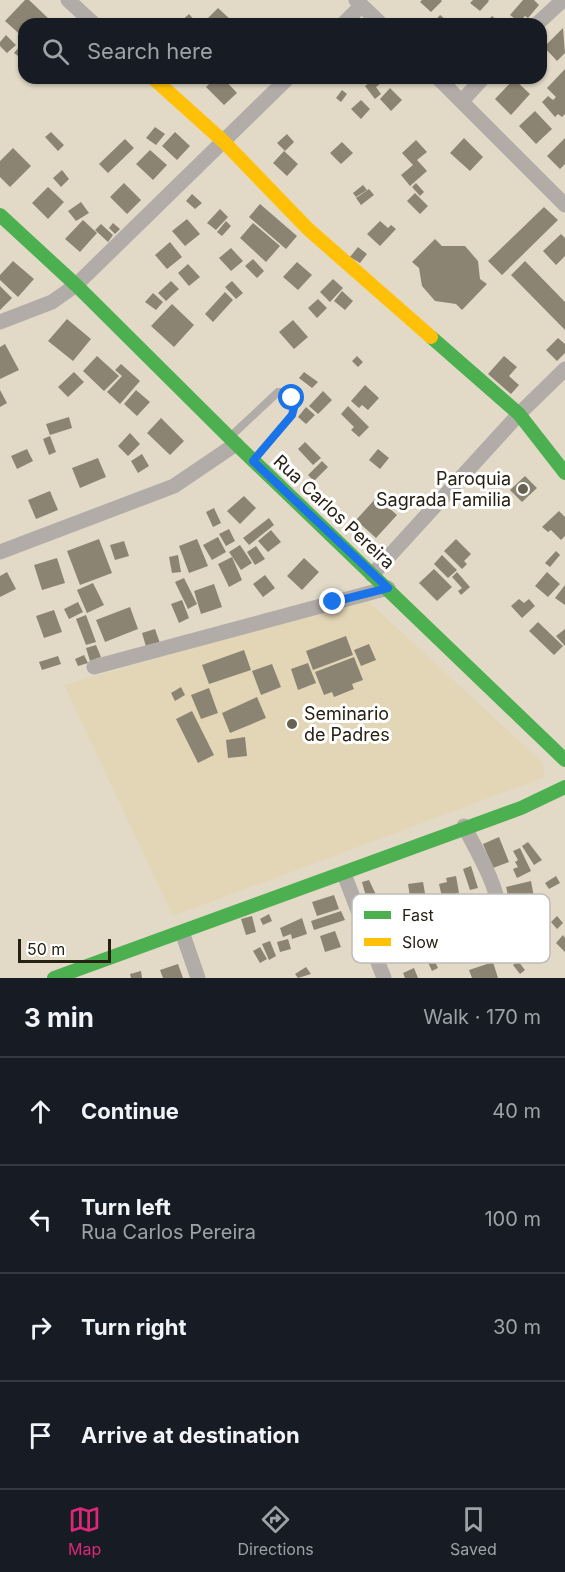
<!DOCTYPE html>
<html lang="en">
<head>
<meta charset="utf-8">
<style>
  :root { --surface:#171b24; --page:#242831; --text:#f1f3f6; --muted:#9ea1a6; --line:#363941; --accent:#db2777 }
  body { margin:0; font-family:Inter,sans-serif; background:var(--page); color:var(--text) }
  .scale { position:absolute; left:18px; bottom:15px; width:93px; box-sizing:border-box; padding-left:6px; border:3px solid #272114; border-top:0; font-size:16px; line-height:21px; white-space:nowrap; color:#272114; -webkit-text-stroke:4px #fff; paint-order:stroke }
  .stop { position:absolute; width:18px; height:18px; margin:-14px; border:4px solid #1a73e8; border-radius:50%; background:#fff }
  .stop.end { background:#1a73e8; border-color:#fff; box-shadow:0 2px 6px #0008 }
  .list { margin:0; padding:0; list-style:none }
  h2 { display:flex; justify-content:space-between; align-items:center; height:78px; margin:0; padding:0 24px; font-size:26px }
  h2 small { font-size:20px; font-weight:400; color:var(--muted) }
  .list li { display:grid; grid-template-columns:39px 1fr auto; gap:18px; align-items:center; box-sizing:border-box; height:108px; padding:0 24px; border-top:2px solid var(--line) }
  .list b { display:block; font-size:22px; white-space:nowrap }
  .list p { margin:0; font-size:20px; white-space:nowrap; color:var(--muted) }
  .list em { font-size:20px; font-style:normal; color:var(--muted) }
  .icon { flex:none; width:33px; height:33px; fill:none; stroke:currentColor; stroke-width:2; stroke-linecap:round; stroke-linejoin:round }
  .map { position:relative; flex:none; width:565px; height:978px; overflow:hidden }
  .search { position:absolute; background:var(--surface); box-shadow:0 2px 4px #0004; left:18px; right:18px; top:18px; height:66px; display:flex; align-items:center; gap:15px; box-sizing:border-box; padding:0 21px; border-radius:18px; color:var(--muted); font-size:22px }
  .sheet { height:510px; background:var(--surface) }
  nav { display:flex; justify-content:space-around; align-items:center; box-sizing:border-box; height:84px; border-top:2px solid var(--line); background:var(--surface); font-size:16px; color:var(--muted) }
  nav a { display:grid; justify-items:center; gap:3px }
  nav .on { color:var(--accent) }
  .map>svg:first-child { display:block }
</style>
</head>
<body>
<div class="map">
<svg width="565" height="978" viewBox="0 0 565 978">
  <rect width="100%" height="100%" fill="#e2dac7"/>
  <!-- built -->
  <path fill="#e3d6b6" d="M366,599L543,763L544,777L173,916L64,685Z"/>
  <!-- building -->
  <path fill="#8c8472" d="M25,0H29L49,19L45,24H24V38L5,21Z
    M422,0H441L442,1L431,12L420,2Z
    M473,0H488L489,1L480,11L470,3Z
    M523,0H534L539,5L528,18L525,16L519,22L510,15Z
    M218,8L231,20L227,24H202Z
    M189,14L196,22L178,24Z
    M440,15L451,24H432Z
    M492,16L502,24H485Z
    M563,28L565,53L557,61L544,47Z
    M6,35L16,45L7,53L0,46V42Z
    M20,46L24,50L21,58L14,53Z
    M565,69V114L562,117L558,114L555,117L542,102L548,96L553,100L556,97L547,88Z
    M215,78H223L237,93L224,105L206,87Z
    M376,78H387L376,87L381,94L375,99L365,86Z
    M514,79L530,94L511,115L495,99Z
    M390,88L402,100L391,111L380,99Z
    M342,90L347,94L341,102L336,98Z
    M361,100L370,109L361,119L351,109Z
    M535,111L552,129L536,144L519,126Z
    M155,127L165,134L156,145L146,138Z
    M51,132L64,145L58,151L45,137Z
    M175,132L190,146L177,160L162,146Z
    M287,134L294,142L285,151L277,143Z
    M464,138L483,157L470,171L450,153Z
    M565,138V164L560,169L547,156Z
    M125,139L134,148L108,173L99,164Z
    M416,140L427,152L417,160L427,171L410,186L401,175L413,165L402,153Z
    M342,142L353,153L341,164L330,153Z
    M13,148L31,166L10,187L0,177V161Z
    M150,150L167,165L153,180L136,164Z
    M284,151L298,164L287,176L273,163Z
    M62,170L69,179L61,187L53,178Z
    M124,183L141,200L127,214L110,197Z
    M416,183L424,192L420,196L412,187Z
    M363,185L367,190L356,197L353,193Z
    M48,187L64,202L48,219L32,203Z
    M369,189L374,195L361,205L356,198Z
    M415,193L428,206L420,214L407,201Z
    M192,194L202,203L195,209L186,201Z
    M81,202L89,213L76,221L68,211Z
    M260,204L297,236L286,249L249,217Z
    M544,207L558,220L502,275L488,261Z
    M220,209L228,217L216,230L207,223Z
    M187,219L200,234L185,246L172,231Z
    M83,220L97,233L80,252L65,239Z
    M226,221L231,226L222,236L217,232Z
    M380,221L388,228L391,225L396,229L380,246L367,234Z
    M113,223L120,229L115,234L109,228Z
    M253,223L280,246L266,262L240,238Z
    M101,224L113,235L108,242L95,230Z
    M561,234L565,238V256L556,265L543,251Z
    M435,239L442,246H465L478,261L480,279L487,284L462,310L456,304L435,301L422,286L419,268L412,262Z
    M170,242L182,257L167,269L155,255Z
    M358,247L367,254L360,263L350,257Z
    M231,248L243,261L231,271L219,258Z
    M253,259L264,271L257,278L245,266Z
    M13,261L34,279L18,297L0,280V275Z
    M525,261L565,302V330L511,275Z
    M297,262L312,275L298,290L283,277Z
    M188,264L200,277L189,286L178,273Z
    M333,279L343,288L330,302L320,292Z
    M171,281L179,289L166,301L158,293Z
    M232,281L243,293L236,299L225,287Z
    M0,286L12,298L0,310Z
    M342,291L353,301L345,310L334,301Z
    M225,292L233,300L213,322L205,314Z
    M153,293L163,302L156,310L145,302Z
    M318,299L327,308L317,318L308,308Z
    M172,304L194,325L174,347L151,326Z
    M67,319L91,339L73,361L48,341Z
    M293,320L308,337L294,349L279,332Z
    M558,338L565,344V353L557,361L546,350Z
    M5,344L19,370L0,379V347Z
    M97,356L119,376L104,391L83,371Z
    M357,356L363,362L358,367L352,361Z
    M504,356L517,367L509,376L519,385L511,394L488,374Z
    M121,364L140,381L120,404L107,392L122,376L115,370Z
    M74,372L84,382L68,397L58,387Z
    M304,372L318,382L312,388L299,378Z
    M365,385L379,398L368,410L362,405L359,408L351,401Z
    M0,390L7,403L0,407Z
    M136,390L150,402L137,416L124,404Z
    M323,391L332,400L318,414L309,406Z
    M348,406L369,427L359,437L351,430L354,427L341,414Z
    M306,407L315,415L306,424L298,417Z
    M69,417L72,428L50,435L46,424Z
    M161,418L184,441L170,455L147,433Z
    M130,433L140,444L128,456L118,446Z
    M50,436L56,452L49,455L43,439Z
    M305,442L321,458L313,465L298,449Z
    M27,449L33,461L17,469L11,456Z
    M378,449L389,458L380,469L369,460Z
    M142,454L149,466L138,473L131,461Z
    M98,458L106,477L80,488L72,468Z
    M322,461L328,467L314,481L308,475Z
    M525,476L537,488L522,502L510,490Z
    M50,491L58,510L36,519L28,500Z
    M244,496L256,508L240,524L227,511Z
    M377,497L397,515L376,538L356,520Z
    M214,508L221,523L213,527L206,512Z
    M559,511L565,517V536L561,540L551,530L548,532L542,527Z
    M269,518L274,525L249,545L243,538Z
    M229,529L235,541L226,546L219,534Z
    M271,530L281,542L268,552L258,541Z
    M218,537L226,552L212,560L203,545Z
    M99,539L112,573L80,585L67,551Z
    M197,539L208,566L189,573L179,546Z
    M456,539L471,554L464,561L467,564L462,569L444,551Z
    M124,541L129,556L115,560L110,545Z
    M240,545L252,563L241,570L229,552Z
    M256,546L265,559L255,565L247,552Z
    M556,551L560,555L550,567L545,563Z
    M178,555L181,572L172,573L169,557Z
    M442,555L457,570L448,578L434,564Z
    M232,557L242,580L229,587L218,564Z
    M57,558L65,583L42,590L34,565Z
    M304,558L319,572L302,590L287,576Z
    M434,569L452,587L437,601L419,583Z
    M7,572L16,589L0,597V576Z
    M457,572L470,587L461,595L458,591L462,588L452,577Z
    M547,572L560,584L548,597L535,586Z
    M265,575L275,588L263,597L253,584Z
    M184,578L197,604L188,609L175,582Z
    M93,583L104,605L87,613L77,590Z
    M214,584L222,607L201,614L194,591Z
    M565,585V605L555,598Z
    M519,599L524,603L529,599L535,606L522,618L511,606Z
    M182,600L189,618L179,623L171,604Z
    M78,602L83,612L69,619L64,609Z
    M130,607L138,629L105,642L96,620Z
    M54,610L62,632L44,638L36,616Z
    M86,615L96,642L86,645L76,619Z
    M538,622L563,646L554,655L529,631Z
    M155,629L161,646L147,650L142,633Z
    M565,629V646L556,636Z
    M346,636L353,655L313,670L306,651Z
    M369,644L376,660L361,666L354,650Z
    M96,645L101,657L90,661L86,648Z
    M244,650L251,670L209,684L202,665Z
    M84,655L88,663L78,666L75,659Z
    M58,656L61,664L42,670L39,662Z
    M354,657L363,680L352,684L354,689L334,697L332,692L324,695L315,672Z
    M308,663L316,683L298,690L291,669Z
    M272,664L281,687L261,695L252,671Z
    M181,687L185,695L175,701L171,693Z
    M209,688L218,713L201,719L191,695Z
    M257,697L266,718L230,733L222,713Z
    M192,711L214,755L198,763L176,719Z
    M245,737L247,756L228,758L226,740Z
    M499,837L509,862L493,868L483,844Z
    M528,842L542,860L534,865L522,846Z
    M520,848L531,871L517,878L513,869L518,867L515,862L518,860L513,851Z
    M471,866L478,888L470,890L463,869Z
    M456,876L459,893L442,897L439,884L447,882L446,878Z
    M556,876L560,883L549,889L545,883Z
    M369,880L377,897L367,900L362,882Z
    M531,881L535,903L511,908L506,887Z
    M423,882L426,899L411,903L408,884Z
    M334,895L339,909L317,916L312,902Z
    M341,911L345,920L314,930L311,921Z
    M269,914L272,921L263,925L260,919Z
    M252,916L256,932L246,935L241,919Z
    M557,916L563,923L557,929L551,922Z
    M302,918L307,934L292,939L291,934L283,937L280,928Z
    M335,931L341,947L325,952L320,936Z
    M563,935L565,938V952L556,943Z
    M288,939L291,949L280,952L277,942Z
    M270,941L276,956L269,960L262,944Z
    M260,947L267,959L260,963L253,951Z
    M431,953L438,968L432,971L425,956Z
    M518,961L525,970L520,974L513,965Z
    M493,962L498,978H472L469,970Z
    M178,964L183,978H163L160,970Z
    M306,967L311,974L298,978L295,974Z
    M414,968L418,978H405L403,973Z
    M141,971L142,978H131L130,974Z"/>
  <g fill="none" stroke-linecap="round" stroke-linejoin="round">
    <!-- lane -->
    <path stroke="#b2aca9" stroke-width="8" d="M230,437L278,392H285C293,399 295,405 292,415L254,459"/>
    <!-- street -->
    <path stroke="#b2aca9" stroke-width="15" d="M68,0L94,24
      M356,0L381,24
      M343,24L361,6
      M537,24L563,0
      M438,78L565,205
      M462,101L483,78
      M0,322L52,302L76,285L288,78
      M0,552L174,486L236,444
      M372,575L519,414L565,369
      M94,667L388,588
      M464,826C478,853 496,882 500,913C502,927 500,942 501,956
      M344,874L384,978
      M182,932L198,978"/>
    <!-- fast -->
    <path stroke="#4caf50" stroke-width="14" d="M0,215L76,285L236,444L565,760
      M431,337L519,414L565,473
      M54,978L521,808L565,787"/>
    <!-- slow -->
    <path stroke="#ffc107" stroke-width="14" d="M153,78L223,141L308,229L431,337"/>
  </g>
  <g fill="none" stroke-linecap="round" stroke-linejoin="round">
    <!-- route -->
    <path stroke="#1a73e8" stroke-width="8" d="M292,398L294,408L292,415L253,461L388,588L333,602"/>
  </g>
  <!-- markers -->
  <g fill="#686253" stroke="#fff" stroke-width="2">
    <circle cx="523" cy="489" r="6"/>
    <circle cx="292" cy="724" r="6"/>
  </g>
  <g text-anchor="middle" stroke-width="6" stroke-linejoin="round" paint-order="stroke">
    <!-- poi labels -->
    <g font-size="18" fill="#272114" stroke="#fff" text-anchor="end">
      <text x="511" y="485">Paroquia<tspan x="511" dy="21">Sagrada Familia</tspan></text>
      <text x="304" y="720" text-anchor="start">Seminario<tspan x="304" dy="21">de Padres</tspan></text>
    </g>
    <!-- street labels -->
    <g font-size="18" fill="#272114" stroke="#fff">
      <text transform="translate(334 512) rotate(43)" y="6">Rua Carlos Pereira</text>
    </g>
  </g>
  <!-- legend -->
  <rect x="352" y="894" width="198" height="69" rx="9" fill="#fff" stroke="#bebcb8" stroke-width="1.5"/>
  <rect x="364" y="911" width="27" height="8" fill="#4caf50"/>
  <rect x="364" y="938" width="27" height="8" fill="#ffc107"/>
  <g font-size="16" fill="#272114">
    <text x="402" y="921">Fast</text>
    <text x="402" y="948">Slow</text>
  </g>
</svg>
<div class="scale">50 m</div>
<div class="stop" style="left:292px;top:398px"></div>
<div class="stop end" style="left:333px;top:602px"></div>
<div class="search"><svg class="icon" aria-label="search" viewBox="0 0 24 24"><circle cx="10" cy="10" r="6"/><path d="M15 15l6 6"/></svg>Search here</div>
</div>
<section class="sheet">
<h2>3 min<small>Walk · 170 m</small></h2>
<ul class="list">
<li><svg class="icon" aria-label="ahead" viewBox="0 0 24 24"><path d="M12 20V5M6 11l6-6 6 6"/></svg><div><b>Continue</b></div><em>40 m</em></li>
<li><svg class="icon" aria-label="left" viewBox="0 0 24 24"><path d="M17 20v-9H6M10 6l-5 5 5 5"/></svg><div><b>Turn left</b><p>Rua Carlos Pereira</p></div><em>100 m</em></li>
<li><svg class="icon" aria-label="right" viewBox="0 0 24 24"><path d="M7 20v-9h11M14 6l5 5-5 5"/></svg><div><b>Turn right</b></div><em>30 m</em></li>
<li><svg class="icon" aria-label="arrive" viewBox="0 0 24 24"><path d="M6 21V4h12l-3 4 3 4H6"/></svg><div><b>Arrive at destination</b></div></li>
</ul>
</section>
<nav>
<a class="on"><svg class="icon" aria-label="map" viewBox="0 0 24 24"><path d="M3 6l6-2 6 2 6-2v14l-6 2-6-2-6 2zM9 4v14M15 6v14"/></svg>Map</a>
<a><svg class="icon" aria-label="directions" viewBox="0 0 24 24"><path d="M12 3l9 9-9 9-9-9zM9 14v-3h6M13 9l2 2-2 2"/></svg>Directions</a>
<a><svg class="icon" aria-label="saved" viewBox="0 0 24 24"><path d="M7 4h10v16l-5-4-5 4z"/></svg>Saved</a>
</nav>
</body>
</html>
